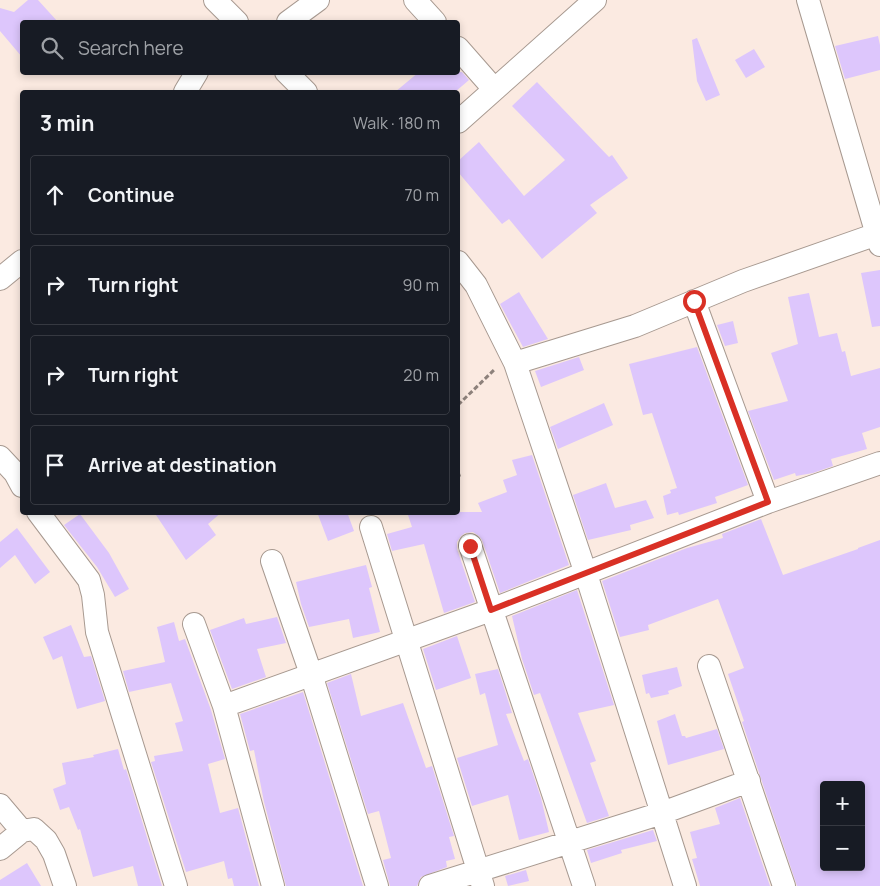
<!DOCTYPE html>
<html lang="en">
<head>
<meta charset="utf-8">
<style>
  :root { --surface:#171b24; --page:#20242c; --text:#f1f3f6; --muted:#9ea1a6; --line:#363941 }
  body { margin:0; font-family:Manrope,sans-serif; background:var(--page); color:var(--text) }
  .controls { position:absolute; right:15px; bottom:15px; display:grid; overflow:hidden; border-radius:5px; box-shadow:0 2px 8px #0003 }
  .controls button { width:45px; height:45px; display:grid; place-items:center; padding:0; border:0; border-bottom:1px solid var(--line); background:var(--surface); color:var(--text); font:25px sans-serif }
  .stop { position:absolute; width:15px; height:15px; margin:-11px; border:4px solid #d93025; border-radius:50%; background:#fff }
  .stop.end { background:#d93025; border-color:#fff; box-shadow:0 1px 5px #0008 }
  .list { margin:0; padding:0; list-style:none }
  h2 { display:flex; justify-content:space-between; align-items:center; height:65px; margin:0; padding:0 20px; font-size:21px }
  h2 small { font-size:16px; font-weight:400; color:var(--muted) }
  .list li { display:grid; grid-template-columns:32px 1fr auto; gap:15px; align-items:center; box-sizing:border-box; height:80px; margin:0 10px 10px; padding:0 10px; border:1px solid var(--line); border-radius:5px }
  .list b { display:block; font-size:19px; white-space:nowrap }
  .list em { font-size:16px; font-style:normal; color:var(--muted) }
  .icon { flex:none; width:28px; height:28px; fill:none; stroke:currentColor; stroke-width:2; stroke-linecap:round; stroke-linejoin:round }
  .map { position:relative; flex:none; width:880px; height:886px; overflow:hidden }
  .search { position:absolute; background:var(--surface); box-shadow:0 2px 8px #0003; left:20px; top:20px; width:440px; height:55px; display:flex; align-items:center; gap:12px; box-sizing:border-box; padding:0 18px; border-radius:5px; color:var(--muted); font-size:19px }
  .panel { position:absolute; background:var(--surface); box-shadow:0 2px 8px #0003; left:20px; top:90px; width:440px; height:425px; border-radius:5px }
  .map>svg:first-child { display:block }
</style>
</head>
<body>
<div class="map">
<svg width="880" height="886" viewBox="0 0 880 886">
  <rect width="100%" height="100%" fill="#fbeae1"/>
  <!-- building -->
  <path fill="#ddc6fc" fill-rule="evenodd" d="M28,0H38L58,22H22V57L0,31V8L14,12Z
    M878,36L880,45V70L845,79L835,46Z
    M697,38L720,95L706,101L697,81L692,40Z
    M754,49L765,67L746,78L735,60Z
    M419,72H462L469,80L455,92H395Z
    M537,82L609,157L612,155L628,178L590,205L597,213L542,259L509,219L502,224L458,172V161L479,142L524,196L565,160L512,106Z
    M880,270V326L872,327L861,273Z
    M519,292L548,339L523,347L500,304Z
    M809,293L819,337L837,333L842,352L845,351L851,376L880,368V427L862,433L867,449L831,459L833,466L813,473L796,476L795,473L774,480L748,411L788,401L771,353L798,344L788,297Z
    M733,321L738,343L725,346L717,325Z
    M697,347L748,485L715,497L717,503L679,515L678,512L667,515L663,496L671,493L670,490L677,488L652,413L643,415L629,364Z
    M579,357L584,370L541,387L535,371Z
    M604,403L613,425L558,449L550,427Z
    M532,455L569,565L500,593L482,540L479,536L473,532L465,533L461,536L457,542V549L475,602L444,613L424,544L392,551L387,534L412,527L407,512H482L478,503L507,492L503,480L517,475L512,460Z
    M606,483L615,508L646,500L654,518L630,525L631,530L588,540L573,495Z
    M154,512H222L208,524L216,535L186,560Z
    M317,512H347L354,531L328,541Z
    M80,514L109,553L129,589L115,597L97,567L64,525Z
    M761,519L783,575L858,549V548L880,540V886H797L742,722L744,721L728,674L744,668L718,599L648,625L649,630L620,637L602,581L687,548L723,538L722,534ZM824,785H861V867H824Z
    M17,528L50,572L35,584L15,555L0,568V542Z
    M366,565L372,587L369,588L380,632L353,638L349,619L309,627L301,604L296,582Z
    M577,590L614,705L578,713L596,761L590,763L609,816L587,823L540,693L534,695L522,659L512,616Z
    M277,617L286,643L257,649L266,677L232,689L210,630L244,618L246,624Z
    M174,622L179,641L185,639L211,710L225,759L208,764L220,813L238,808L259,886H234L232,878L228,879L224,861L186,872L151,762L155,761L154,756L183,751L175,723L183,721L171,683L129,692L123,671L165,662L157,627Z
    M71,625L84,657L91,656L105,701L77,709L62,656L53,660L43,637Z
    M457,636L471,678L436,690L423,649Z
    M677,667L682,686L668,691L669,694L651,698L649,693L646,694L642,675Z
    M498,669L512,713L506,714L524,761L528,759L541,798L549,832L519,840L508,795L472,806L457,758L498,745L485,693L480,695L475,674Z
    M351,674L361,716L403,703L426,768L432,766L454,836L449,837L455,859L446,861L447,867L421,877L417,886H390L383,860L391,858L379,811L368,814L327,683Z
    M303,692L363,886H286L264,802L254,750L250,751L240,714Z
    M675,714L682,736H685L686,738L717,729L724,749L668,765L657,721Z
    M118,749L124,770L126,769L162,886H138L133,866L93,877L80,829L78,830L69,807L60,810L53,789L66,784L62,763L94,757L93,755Z
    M740,798L770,886H700L692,859L697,858L690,832L720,824L715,808Z
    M653,830L657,841L621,850L622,853L591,863L587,850Z
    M27,863L41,886H0V880Z
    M526,870L529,881L508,886L505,876Z"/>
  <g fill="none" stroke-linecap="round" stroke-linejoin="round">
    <defs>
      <path id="minor" d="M215,0L237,22
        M415,0L435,22
        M808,0L880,245
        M288,22L318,0
        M458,48L494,89
        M286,72L306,92
        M185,92L197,72
        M458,122L595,0
        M458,262L476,285L515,363L586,574L685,886
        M0,279L22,261
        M694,301L768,502
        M515,363L635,326L743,281L880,233
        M0,457L15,473L22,486
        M38,512L89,580L93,595L97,632L176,886
        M371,527L483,886
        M470,545L584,886
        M272,561L311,674L377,886
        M194,624L224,706L273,886
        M709,666L784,886
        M224,706L491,610L768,502L880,463
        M0,805L22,831
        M0,849L22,831L34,829L46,840L54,854L65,886
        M430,886L662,813L749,781"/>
    </defs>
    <!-- minor casing -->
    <use href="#minor" stroke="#a79990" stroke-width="24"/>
    <!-- path -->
    <path stroke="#8d817b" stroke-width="3" stroke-dasharray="5 2.5" stroke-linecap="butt" d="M458,405L494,370
      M458,472L460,478"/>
    <!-- minor -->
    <use href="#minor" stroke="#fff" stroke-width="22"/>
  </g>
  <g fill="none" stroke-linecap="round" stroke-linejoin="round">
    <!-- route -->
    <path stroke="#d93025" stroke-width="6" d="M470,546L491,610L768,502L694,301"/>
  </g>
</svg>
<div class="controls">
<button>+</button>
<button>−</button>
</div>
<div class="stop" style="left:694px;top:301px"></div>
<div class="stop end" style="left:470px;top:546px"></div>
<div class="search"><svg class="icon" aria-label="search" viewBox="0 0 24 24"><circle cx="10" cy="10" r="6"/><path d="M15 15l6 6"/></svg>Search here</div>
<section class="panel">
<h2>3 min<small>Walk · 180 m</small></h2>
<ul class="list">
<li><svg class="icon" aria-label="ahead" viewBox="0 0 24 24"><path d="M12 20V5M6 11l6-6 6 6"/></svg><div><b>Continue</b></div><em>70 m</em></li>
<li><svg class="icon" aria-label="right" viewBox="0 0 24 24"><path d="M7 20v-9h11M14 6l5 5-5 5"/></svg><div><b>Turn right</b></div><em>90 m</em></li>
<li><svg class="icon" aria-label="right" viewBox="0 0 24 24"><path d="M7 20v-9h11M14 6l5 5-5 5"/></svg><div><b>Turn right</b></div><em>20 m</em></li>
<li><svg class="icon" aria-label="arrive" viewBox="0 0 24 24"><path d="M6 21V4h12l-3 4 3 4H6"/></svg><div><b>Arrive at destination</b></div></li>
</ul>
</section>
</div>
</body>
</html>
